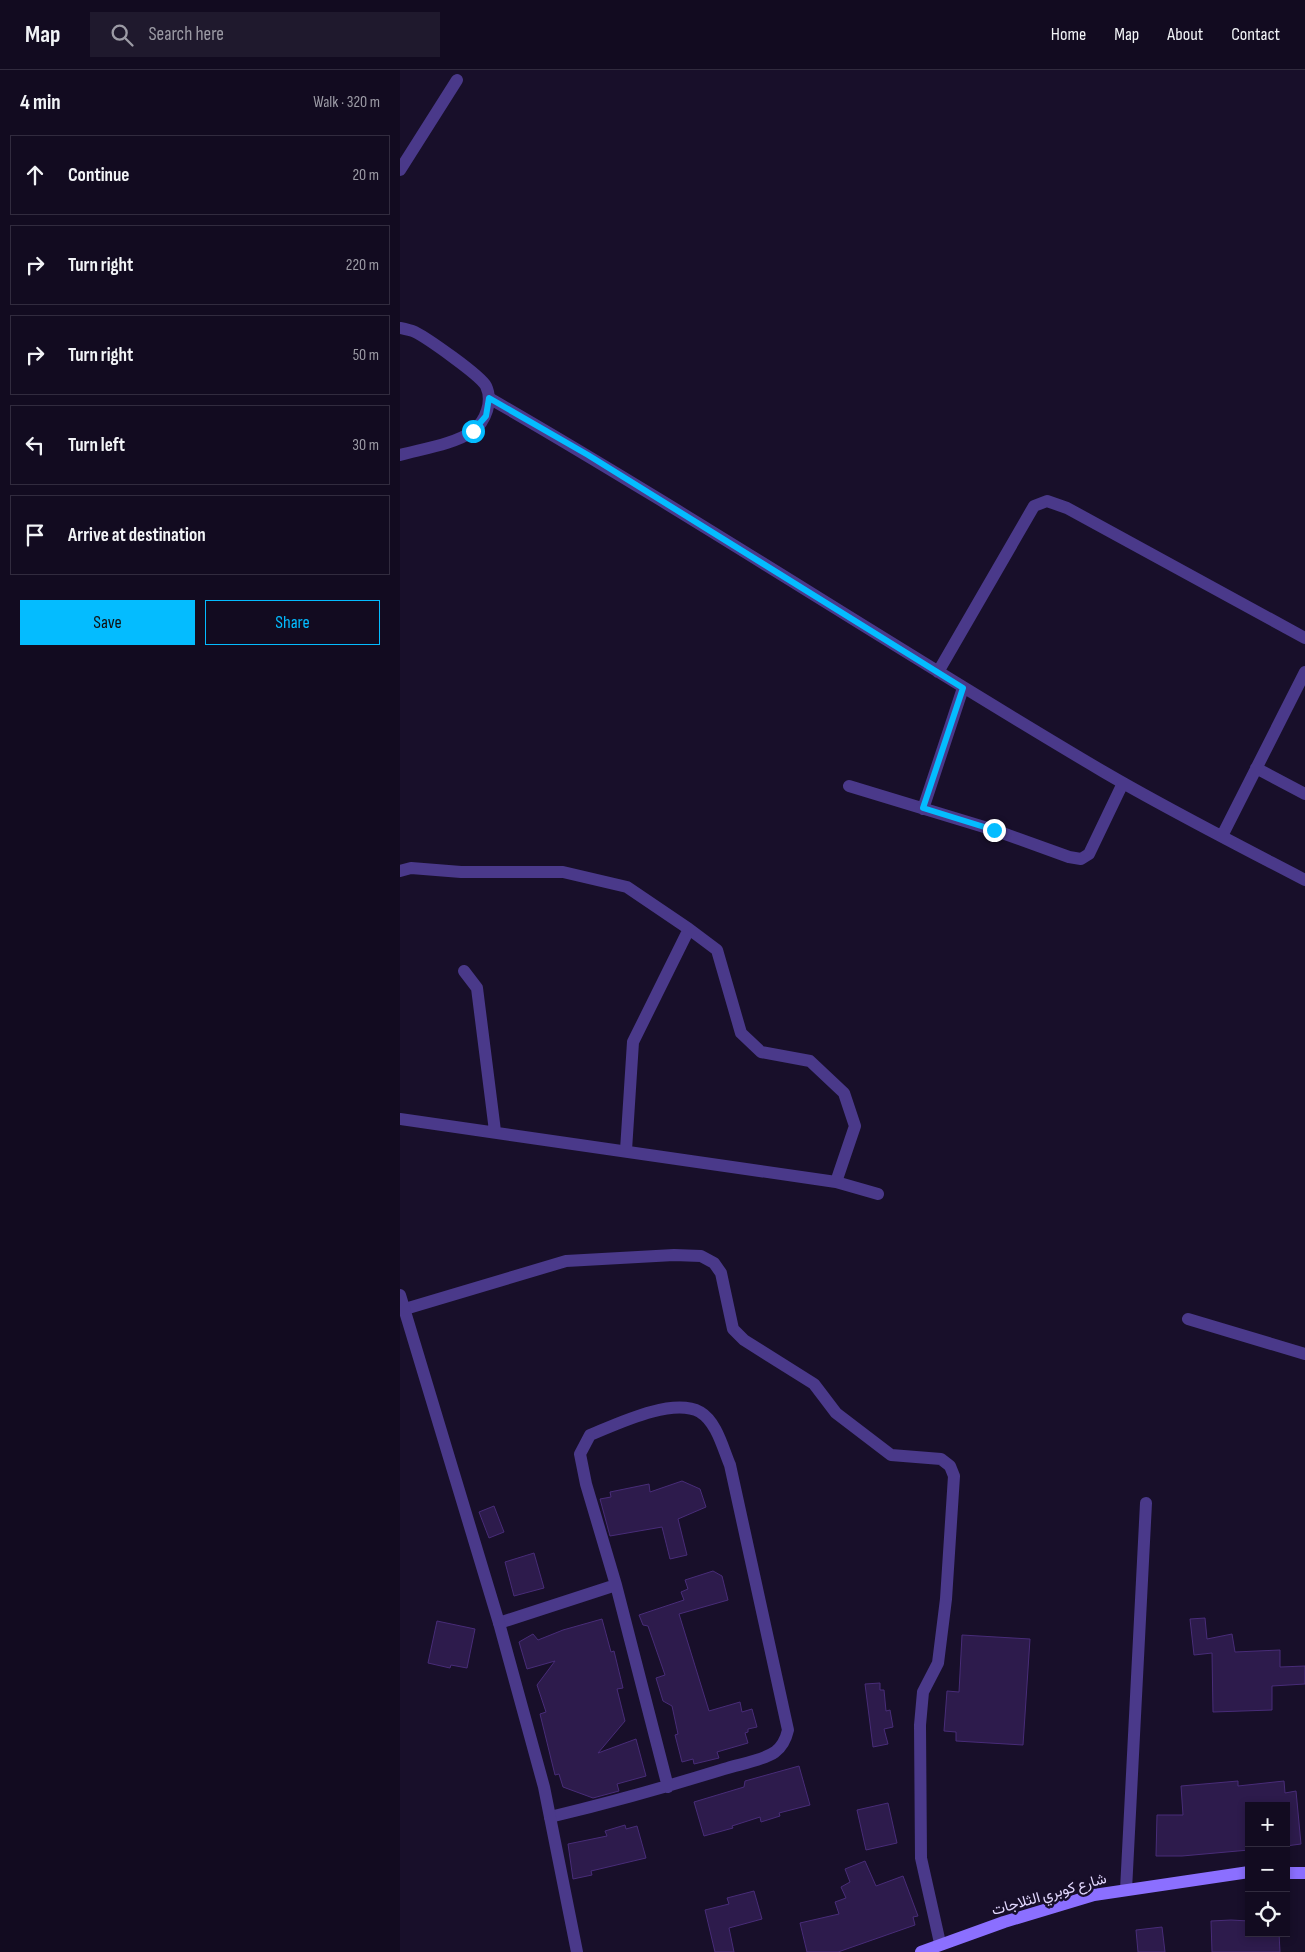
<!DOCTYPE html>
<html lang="en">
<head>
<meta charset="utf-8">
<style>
  :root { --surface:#120b20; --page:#1f192d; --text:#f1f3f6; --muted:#9c9ba5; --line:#312b3e; --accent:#04bcff }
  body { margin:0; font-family:"Sofia Sans Condensed",Vazirmatn,sans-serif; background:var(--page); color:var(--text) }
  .controls { position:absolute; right:15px; bottom:15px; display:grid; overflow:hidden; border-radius:0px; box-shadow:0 2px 8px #0003 }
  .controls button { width:45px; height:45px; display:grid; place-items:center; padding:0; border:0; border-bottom:1px solid var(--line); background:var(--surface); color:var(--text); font:25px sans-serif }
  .stop { position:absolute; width:15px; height:15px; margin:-11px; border:4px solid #04bcff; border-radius:50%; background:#fff }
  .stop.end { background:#04bcff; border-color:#fff; box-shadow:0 1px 5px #0008 }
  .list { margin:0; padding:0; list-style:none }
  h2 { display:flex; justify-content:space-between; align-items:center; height:65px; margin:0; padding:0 20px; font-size:21px }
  h2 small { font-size:16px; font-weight:400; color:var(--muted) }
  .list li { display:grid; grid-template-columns:32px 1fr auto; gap:15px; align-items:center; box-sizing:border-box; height:80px; margin:0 10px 10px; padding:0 10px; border:1px solid var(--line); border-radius:0px }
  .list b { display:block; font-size:19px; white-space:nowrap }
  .list em { font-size:16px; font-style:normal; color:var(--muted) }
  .actions { display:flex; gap:10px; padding:15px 20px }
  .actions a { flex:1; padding:11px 0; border:1px solid var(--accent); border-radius:0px; text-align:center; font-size:18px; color:var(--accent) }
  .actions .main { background:var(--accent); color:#111 }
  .icon { flex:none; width:28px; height:28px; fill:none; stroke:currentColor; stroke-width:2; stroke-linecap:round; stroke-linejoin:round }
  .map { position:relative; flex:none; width:905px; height:1882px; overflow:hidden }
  header { display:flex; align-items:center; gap:30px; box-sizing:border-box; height:70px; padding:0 25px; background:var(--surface); border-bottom:1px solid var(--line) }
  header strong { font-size:24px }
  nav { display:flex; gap:28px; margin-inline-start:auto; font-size:18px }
  .search { width:350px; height:45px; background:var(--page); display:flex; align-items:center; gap:12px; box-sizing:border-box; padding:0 18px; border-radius:0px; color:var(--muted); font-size:19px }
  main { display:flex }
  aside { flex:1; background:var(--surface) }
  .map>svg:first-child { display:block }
</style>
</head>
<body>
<header>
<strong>Map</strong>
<div class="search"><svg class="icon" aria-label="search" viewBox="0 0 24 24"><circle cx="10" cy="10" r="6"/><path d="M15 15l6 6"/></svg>Search here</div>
<nav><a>Home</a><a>Map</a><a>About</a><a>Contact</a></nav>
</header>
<main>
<aside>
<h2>4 min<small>Walk · 320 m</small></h2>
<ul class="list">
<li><svg class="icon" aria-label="ahead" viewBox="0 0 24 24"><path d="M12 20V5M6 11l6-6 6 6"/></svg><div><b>Continue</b></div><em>20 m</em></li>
<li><svg class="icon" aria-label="right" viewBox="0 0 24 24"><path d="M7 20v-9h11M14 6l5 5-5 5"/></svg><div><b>Turn right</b></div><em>220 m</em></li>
<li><svg class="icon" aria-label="right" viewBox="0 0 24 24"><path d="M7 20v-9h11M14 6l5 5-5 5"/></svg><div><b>Turn right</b></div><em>50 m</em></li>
<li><svg class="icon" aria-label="left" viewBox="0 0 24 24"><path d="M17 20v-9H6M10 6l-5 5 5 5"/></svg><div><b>Turn left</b></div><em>30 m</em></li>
<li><svg class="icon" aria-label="arrive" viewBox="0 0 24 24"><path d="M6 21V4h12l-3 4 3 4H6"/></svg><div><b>Arrive at destination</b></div></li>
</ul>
<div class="actions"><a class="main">Save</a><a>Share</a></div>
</aside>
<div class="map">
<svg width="905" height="1882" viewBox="0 0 905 1882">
  <rect width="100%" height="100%" fill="#180f2a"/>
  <!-- building -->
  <path fill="#2d1b4c" stroke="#482c78" d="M282,1411L300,1419L306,1437L278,1449L287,1485L270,1489L262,1457L210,1466L200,1429L211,1427L210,1422L249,1414L250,1422Z
    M94,1436L104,1462L89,1468L79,1442Z
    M134,1483L144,1518L114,1526L105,1492Z
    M313,1501L322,1506L328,1530L279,1544L309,1641L340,1632L342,1642L352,1639L357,1657L348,1659V1662L345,1663L348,1673L317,1682L319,1688L294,1694L293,1689L282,1692L275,1665L278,1664L272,1636L263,1631L256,1608L265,1605L248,1556L243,1555L239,1545L284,1530L281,1522L288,1519L285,1510Z
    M805,1548L807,1569L832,1564L835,1582L880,1580V1597L905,1596V1614L872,1616V1640L813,1642L812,1583L794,1585L790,1549Z
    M202,1549L211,1582L214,1581L223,1618L217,1619L225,1651L198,1683L236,1669L246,1706L217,1714L219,1721L193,1728L163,1717L159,1704L155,1705L140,1644L146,1642L137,1615L155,1591L127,1599L119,1572L133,1564L138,1570L163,1560Z
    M37,1551L75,1559L67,1598L51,1595L50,1598L28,1593Z
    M562,1565L630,1569L623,1675L556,1671V1662L544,1661L547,1621L559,1622Z
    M480,1613V1620H484L486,1641L490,1640L493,1657L484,1659L488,1674L473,1677L465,1614Z
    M399,1696L410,1735L379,1743L380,1746L361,1752L360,1747L332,1756L333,1758L304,1766L294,1732L344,1717L345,1711Z
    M838,1711V1716L884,1711L885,1723L896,1721L901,1774L886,1776V1736H849V1780L782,1786H756L757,1745H783L781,1716Z
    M488,1733L497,1773L466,1780L457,1740Z
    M225,1755L226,1759L237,1756L246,1788L191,1801L192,1805L173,1809L168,1774L207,1766L205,1761Z
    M465,1791L476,1816L503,1806L518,1846L513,1847L515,1855L438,1882H407L400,1853L439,1844L435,1832L446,1828L441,1817L450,1812L445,1799Z
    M354,1821L362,1849L329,1858L334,1882H315L305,1840L329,1834L327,1828Z
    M831,1850L849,1851V1863H879L880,1882H812L811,1851Z
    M762,1857L765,1882H738L736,1860Z"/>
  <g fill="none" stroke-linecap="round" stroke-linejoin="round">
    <!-- minor -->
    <path stroke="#4a398a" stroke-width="12" d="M0,100L57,10
      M89,328C297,448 497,580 704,702C769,740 838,775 905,810
      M538,602L634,436L647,431L667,438L905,568
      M856,698L905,724
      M449,716L594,760L669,787L681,789L689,784L723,713
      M523,739L563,618
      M822,766L905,602
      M0,801L11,798L61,802H163L227,817L289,859L317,880L341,963L361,982L410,991L444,1023L455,1056L436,1112
      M64,901L77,918L95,1061
      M0,1049L436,1112L478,1124
      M226,1080L233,972L289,859
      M5,1239L166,1191L274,1185L301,1186L314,1193L321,1203L333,1259L344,1270L414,1314L436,1343L491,1385L541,1389L550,1396L554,1406L546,1529L538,1593L523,1622L520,1655L521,1788L540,1873
      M788,1249L905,1284
      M99,1553L216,1515
      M150,1747C209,1733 266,1717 324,1699C339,1694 362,1691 375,1682C383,1676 386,1669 388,1660L330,1395C323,1379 317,1352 300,1342C272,1327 217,1354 190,1365L180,1384L186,1414L216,1515L268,1717
      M726,1820L746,1433"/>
    <!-- tertiary -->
    <path stroke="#4a398a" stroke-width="12" d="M0,258C5,259 10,260 15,262C27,268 80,305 86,316C93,331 86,351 73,361C55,374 22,379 0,385
      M0,1225L99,1553L144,1717L177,1882"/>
    <!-- secondary -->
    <path stroke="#8b6fff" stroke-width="12" d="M886,1803H905
      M521,1882L604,1852L694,1825L849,1802"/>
  </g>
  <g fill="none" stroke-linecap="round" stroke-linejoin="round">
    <!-- route -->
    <path stroke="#04bcff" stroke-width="6" d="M73,361L86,346L89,328L188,385L563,618L523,738L594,760"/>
  </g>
  <g text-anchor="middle" stroke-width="5" stroke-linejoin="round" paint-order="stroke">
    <!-- street labels -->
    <g font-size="15" fill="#e3d8ff" stroke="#180f2a">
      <text transform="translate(649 1824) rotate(-16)" y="5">شارع كوبري الثلاجات</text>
    </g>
  </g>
</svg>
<div class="controls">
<button>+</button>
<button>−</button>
<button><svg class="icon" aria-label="locate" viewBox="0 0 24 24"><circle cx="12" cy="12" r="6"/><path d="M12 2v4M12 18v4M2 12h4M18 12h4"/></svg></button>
</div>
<div class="stop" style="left:73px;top:361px"></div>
<div class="stop end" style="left:594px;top:760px"></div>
</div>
</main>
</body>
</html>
